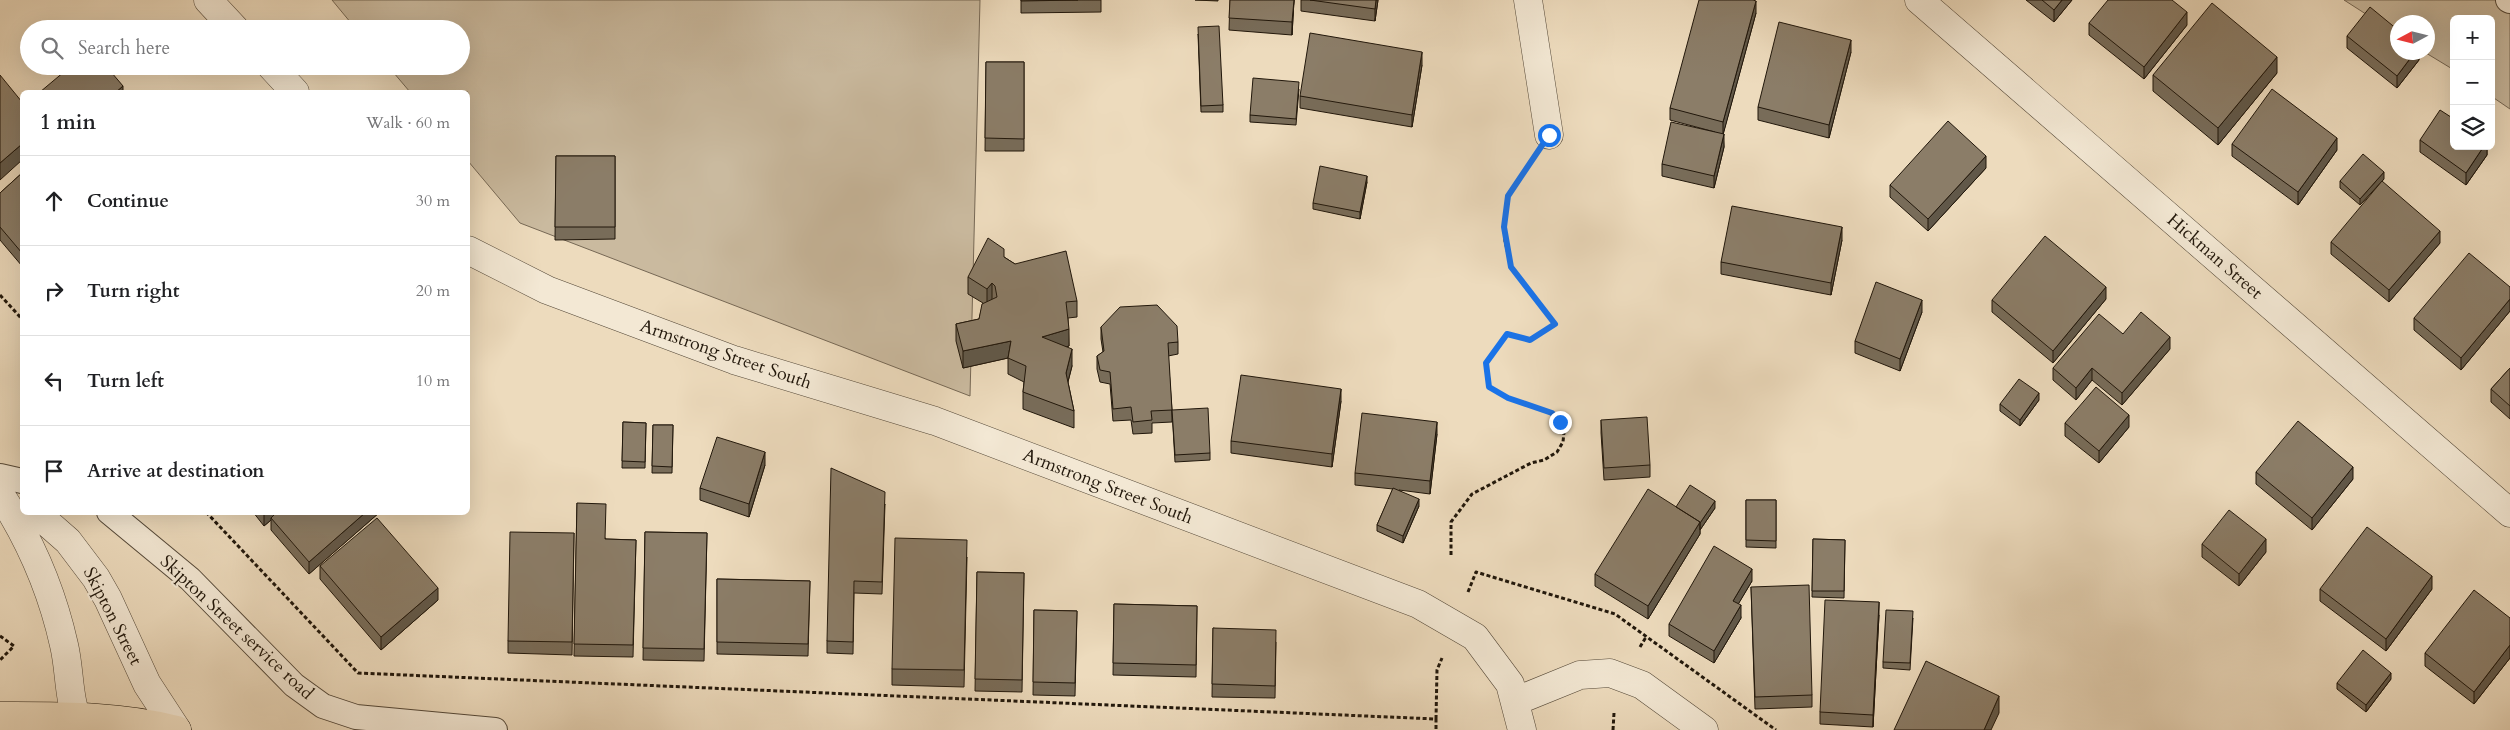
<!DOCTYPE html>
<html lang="en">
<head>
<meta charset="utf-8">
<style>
  :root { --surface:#fff; --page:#f6f6f6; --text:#202124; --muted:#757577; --line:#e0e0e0 }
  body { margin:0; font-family:Cardo,serif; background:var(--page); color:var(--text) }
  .controls { position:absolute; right:15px; top:15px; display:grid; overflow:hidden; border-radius:8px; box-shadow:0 5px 20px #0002 }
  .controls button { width:45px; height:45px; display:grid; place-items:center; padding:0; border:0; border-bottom:1px solid var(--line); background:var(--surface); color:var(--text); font:25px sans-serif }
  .compass { position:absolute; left:2390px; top:15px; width:45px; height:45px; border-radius:50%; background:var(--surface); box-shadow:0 5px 20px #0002; rotate:263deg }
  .stop { position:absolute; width:15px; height:15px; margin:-11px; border:4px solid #1a73e8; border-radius:50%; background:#fff }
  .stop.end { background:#1a73e8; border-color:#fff; box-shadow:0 1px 5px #0008 }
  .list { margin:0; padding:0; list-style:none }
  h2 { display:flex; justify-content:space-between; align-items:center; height:65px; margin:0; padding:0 20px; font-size:21px }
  h2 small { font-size:16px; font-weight:400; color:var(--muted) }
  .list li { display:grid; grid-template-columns:32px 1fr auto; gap:15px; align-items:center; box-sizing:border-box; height:90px; padding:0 20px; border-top:1px solid var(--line) }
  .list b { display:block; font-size:19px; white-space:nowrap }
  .list em { font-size:16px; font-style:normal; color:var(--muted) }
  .icon { flex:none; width:28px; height:28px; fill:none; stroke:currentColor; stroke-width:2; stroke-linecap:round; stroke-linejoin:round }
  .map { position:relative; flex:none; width:2510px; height:730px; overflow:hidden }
  .search { position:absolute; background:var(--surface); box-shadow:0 5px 20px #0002; left:20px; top:20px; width:450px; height:55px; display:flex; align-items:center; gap:12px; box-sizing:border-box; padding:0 18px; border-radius:28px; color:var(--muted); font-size:19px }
  .panel { position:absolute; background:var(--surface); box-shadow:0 5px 20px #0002; left:20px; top:90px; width:450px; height:425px; border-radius:8px }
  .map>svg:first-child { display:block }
</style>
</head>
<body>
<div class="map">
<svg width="2510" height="730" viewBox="0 0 2510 730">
  <rect width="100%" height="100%" fill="#eddbbd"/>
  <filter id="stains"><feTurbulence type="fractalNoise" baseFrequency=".004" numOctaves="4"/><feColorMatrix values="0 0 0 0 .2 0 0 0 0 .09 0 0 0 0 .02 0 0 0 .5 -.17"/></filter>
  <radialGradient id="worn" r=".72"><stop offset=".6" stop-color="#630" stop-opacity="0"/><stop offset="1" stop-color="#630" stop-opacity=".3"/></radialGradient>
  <!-- green -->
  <path fill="#caba9f" stroke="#766855" d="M332,0H980L970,396L520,223L468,161V92H410L388,66H461V29H356Z
    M2344,0H2510V109L2491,96V19H2454V70L2426,53L2428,22H2398L2397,34Z"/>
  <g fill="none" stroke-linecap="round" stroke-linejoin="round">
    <defs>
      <path id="service" d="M2508,0L2510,1
        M0,476L22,481
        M109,512L190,579L294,685L323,706L356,717L495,730"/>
      <path id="minor" d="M208,0L235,29
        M1528,0L1549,135
        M1919,0L2510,513
        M271,66L295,92
        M468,250L547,290L734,360L935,421L1418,604L1475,637L1510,684L1522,730
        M0,494C30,540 52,591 64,645C71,674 67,705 83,730
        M35,512L68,541L96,578L108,599L147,684L177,730
        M1516,701L1580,675L1610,673L1642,685L1704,730"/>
      <path id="trunk" d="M0,716C60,716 119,715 177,730"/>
    </defs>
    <!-- service casing -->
    <use href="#service" stroke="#544838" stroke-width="26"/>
    <!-- minor casing -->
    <use href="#minor" stroke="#544838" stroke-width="29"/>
    <!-- trunk casing -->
    <use href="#trunk" stroke="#21170b" stroke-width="29"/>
    <!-- path -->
    <path stroke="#21170b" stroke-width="3" stroke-dasharray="4 2.5" stroke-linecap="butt" d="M0,295L22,319
      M206,512L358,673L1436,719V730
      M1451,555V522L1472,494L1531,463L1544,460L1557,452L1563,442L1564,432L1560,422L1552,413L1508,398L1489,387L1486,363L1507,334L1530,340L1555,324L1511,267L1505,241L1504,227L1508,197L1530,164
      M1468,592L1476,572L1615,614L1776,730
      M0,636L14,646L0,660
      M1640,647L1646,637
      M1436,719L1437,670L1442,658
      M1613,730L1614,713"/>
    <!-- service -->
    <use href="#service" stroke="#f3e8d4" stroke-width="24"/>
    <!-- minor -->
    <use href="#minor" stroke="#f3e8d4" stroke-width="28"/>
    <!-- trunk -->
    <use href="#trunk" stroke="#eddbbd" stroke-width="28"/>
  </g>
  <!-- wall -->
  <path fill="#786c59" stroke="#21170b" d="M1021,0H1101V12L1021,13Z
    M1195,0H1218V1Z
    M1230,0H1294L1292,35L1229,30Z
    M1301,0H1378L1375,21L1301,11Z
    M2026,0H2072L2054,22Z
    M1756,13L1723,134L1724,147L1714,188L1662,176V164L1715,132L1670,120V108Z
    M2089,23L2187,25L2144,79L2089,35Z
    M1198,34L1223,105V112H1201Z
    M2347,36L2419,52V60L2397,88L2347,48Z
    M1851,52L1829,138L1758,120V107Z
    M986,62H1024V151H985Z
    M1422,65L1412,127L1300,108V96Z
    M2277,73L2218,145L2153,91V75Z
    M1299,89L1296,125L1250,122V115Z
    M2420,140L2487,146V155L2466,185L2420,152Z
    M2232,144L2337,150L2298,205L2232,156Z
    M556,156H615V239L555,240Z
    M1986,168L1928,231L1890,197V185Z
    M22,173V266L0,240V193Z
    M2384,179L2360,205L2340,188V181Z
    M1367,182L1360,219L1313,209V203Z
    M1842,240L1831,295L1721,274V262Z
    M2331,242L2440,243L2389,302L2331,254Z
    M1004,257L1015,264L1077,301V317L1068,318L1069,346L1066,347L1072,366L1068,382L1074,411V428L1023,409V392L1024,382L1008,374V358L963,368L956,341V324L979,319L983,303L968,294V277Z
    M2510,287V311L2461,370L2414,330V318Z
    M2106,299L2053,363L1992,312V300Z
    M1922,312L1900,371L1855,353V341Z
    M1101,327L1178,342V354L1168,356L1172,410V422L1152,423V433L1133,434L1131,420L1113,421L1110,384L1100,382L1097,369V356L1103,352L1101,339Z
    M2123,334L2170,349L2122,405L2092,380L2076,400L2053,380V368Z
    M2510,368V419L2491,402V389Z
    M2039,400L2020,426L2000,411V404Z
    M1341,401L1332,467L1231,453V441Z
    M1172,410L1210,453V460L1175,462Z
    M1601,420L1650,465V477L1604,480L1601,433Z
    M623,422L646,423L645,468H622Z
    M2065,423L2129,427L2099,463L2065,436Z
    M653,425H673L672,473H652Z
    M1437,434L1430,494L1399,490L1419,506L1403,543L1377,531V525L1393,489L1355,485V473Z
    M765,465L749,517L700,500V488Z
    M2256,472L2353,479L2312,530L2256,484Z
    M1746,500H1776V548L1746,547Z
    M577,503L606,539L636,540L633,657L574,656Z
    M885,504L882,594L854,593L853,654L827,653V641Z
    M1676,507L1715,508L1700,530V534L1648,619L1595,586V574Z
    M253,512H380L309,574L271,530V520L264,526Z
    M645,532L707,533L704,661L643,660Z
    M574,533L572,655L508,653V641Z
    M1813,539L1845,540L1844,598L1812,597Z
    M2202,544L2266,552L2239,586L2202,557Z
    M967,557L964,687L892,685V669Z
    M320,566L438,600L381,650L320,579Z
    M977,572L1024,573L1022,692L975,691Z
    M717,579L810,581L808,656L717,654Z
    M1752,581L1738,604L1741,618L1714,663L1669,636V624Z
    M1751,587L1812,695V707L1755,709Z
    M2320,589H2432L2386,651L2320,601Z
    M1114,604L1197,606L1196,677L1113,675Z
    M1034,610L1077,611L1075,696L1033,695Z
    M1879,615L1873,727L1820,724V712Z
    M1913,618L1910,670L1883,668V662Z
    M2510,618V658L2474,704L2425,666V653Z
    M1213,628L1276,642L1275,698L1212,697Z
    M2391,679L2366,712L2337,689V683Z"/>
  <!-- shaded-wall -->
  <path fill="#615849" stroke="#21170b" d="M1294,0L1292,35V22Z
    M1376,0H1378L1375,21V9Z
    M2062,0H2072L2054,22V10Z
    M1756,1V13L1723,135V122Z
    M2187,12V25L2144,79V67Z
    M1851,40V52L1829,138V125Z
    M1422,52V65L1412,127V115Z
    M2415,52H2419V60L2397,88V76Z
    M2277,57V73L2218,145V128Z
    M123,86V92H116Z
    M1724,134V147L1714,188V176Z
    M2337,138V150L2298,205V192Z
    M22,144V160L0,180V163Z
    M2484,146H2487V155L2466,185V173Z
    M1986,156V168L1928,231V219Z
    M2384,172V179L2360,205V199Z
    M1367,176V182L1360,219V212Z
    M1842,227V240L1831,295V283Z
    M2440,231V243L2389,302V290Z
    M992,283V299L987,306V289Z
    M2106,287V299L2053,363V351Z
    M2510,299V311L2461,370V358Z
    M1922,300V312L1900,371V359Z
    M1069,329V346L1042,354V337Z
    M2170,337V349L2122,405V393Z
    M1011,341L1008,358L963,368V351Z
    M1072,349V366L1066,389V373Z
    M2092,368V380L2076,400V388Z
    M1341,389V401L1332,467V454Z
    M2039,393V400L2020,426V420Z
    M2129,415V427L2099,463V451Z
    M1437,422V434L1430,494V481Z
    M765,452V465L749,517V504Z
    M2353,467V479L2312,530V518Z
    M1419,499V506L1403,543V536Z
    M1715,501V508L1700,530V523Z
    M266,512H280L271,518V520L264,526V514Z
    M366,512H380L309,574V562Z
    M1700,522V534L1648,619V606Z
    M2266,539V552L2239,586V574Z
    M1752,569V581L1733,613V601Z
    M2432,576V589L2386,651V639Z
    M438,588V600L381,650V637Z
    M1879,602V615L1873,727V715Z
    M1741,605V618L1714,663V651Z
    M2510,645V658L2474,704V692Z
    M2391,673V679L2366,712V705Z
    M1999,696V713L1991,730H1984Z"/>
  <!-- building -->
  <path fill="#8b7d68" stroke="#21170b" d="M1021,0H1078L1021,1Z
    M1230,0H1294L1292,22L1229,18Z
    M1310,0H1376L1375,9Z
    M1699,0H1753L1756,1L1723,122L1670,108Z
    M2042,0H2062L2054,10Z
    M2108,0H2172L2187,12L2144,67L2089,23Z
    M2212,3L2277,57L2218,128L2153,75Z
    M2370,7L2398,30V52H2415L2397,76L2347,36Z
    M1779,22L1851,40L1829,125L1758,107Z
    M1219,26L1223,105L1201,106L1198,27Z
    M1310,33L1422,52L1412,115L1300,96Z
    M986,62H1024V139L985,138Z
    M71,66H106L123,86L116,92H40Z
    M0,75L22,102V144L0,163Z
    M1253,78L1299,82L1296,119L1250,115Z
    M2272,89L2337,138L2298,192L2232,144Z
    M2440,110L2454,119V146H2484L2466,173L2420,140Z
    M1948,121L1986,156L1928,219L1890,185Z
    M1671,122L1724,134L1714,176L1662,164Z
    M2363,154L2384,172L2360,199L2340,181Z
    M556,156H615V227H555Z
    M1320,166L1367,176L1360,212L1313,203Z
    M22,173V253L0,227V193Z
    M2382,181L2440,231L2389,290L2331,242Z
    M1732,206L1842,227L1831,283L1721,262Z
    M2045,236L2106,287L2053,351L1992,300Z
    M988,238L1004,249V257L1015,264L1066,251L1077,301L1066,302L1069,329L1042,337L1072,349L1066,373L1074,411L1023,392L1026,366L1008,358L1011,341L963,351L956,324L979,319L982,304L997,297L995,286L992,283L987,289L968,277Z
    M2469,253L2510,287V299L2461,358L2414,318Z
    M1876,282L1922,300L1900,359L1855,341Z
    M1157,305L1177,326L1178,342L1168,343L1172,410L1151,411L1152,420L1133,422L1131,407L1113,409L1110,372L1100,370L1097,356L1104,351L1101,327L1120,307Z
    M2141,312L2170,337L2122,393L2092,368L2076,388L2053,368L2099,314L2123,334Z
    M2510,368V406L2491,389Z
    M1241,375L1341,389L1332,454L1231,441Z
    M2019,379L2039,393L2020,420L2000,404Z
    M2096,387L2129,415L2099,451L2065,423Z
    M1208,408L1210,453L1175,455L1172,410Z
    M1362,413L1437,422L1430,481L1355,473Z
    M1647,417L1650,465L1604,468L1601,420Z
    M2298,421L2353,467L2312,518L2256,472Z
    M623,422L646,423L645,462L622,461Z
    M653,425H673L672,467L652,466Z
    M717,437L765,452L749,504L700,488Z
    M831,468L885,492L882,582L854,581L853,642L827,641Z
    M1690,485L1715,501L1700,523V522L1676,507Z
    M1393,488L1419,499L1403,536L1377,525Z
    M1648,489L1700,522L1648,606L1595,574Z
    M1746,500H1776V541L1746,540Z
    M577,503L606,504L605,539L636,540L633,645L574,644Z
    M2229,510L2266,539L2239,574L2202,544Z
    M277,512H366L309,562L271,518Z
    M377,518L438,588L381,637L320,566Z
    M2367,527L2432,576L2386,639L2320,589Z
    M510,532L574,533L572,642L508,641Z
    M645,532L707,533L704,649L643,648Z
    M895,538L967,540L964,670L892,669Z
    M1813,539L1845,540L1844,591H1812Z
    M1714,546L1752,569L1733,601L1741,605L1714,651L1669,624Z
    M977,572L1024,573L1022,680L975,679Z
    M717,579L810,581L808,644L717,642Z
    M1809,585L1812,695L1755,697L1751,587Z
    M2474,590L2510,618V645L2474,692L2425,653Z
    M1825,600L1879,602L1873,715L1820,712Z
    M1114,604L1197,606L1196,665L1113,663Z
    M1034,610L1077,611L1075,683L1033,682Z
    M1886,610L1913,611L1910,663L1883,662Z
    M1213,628L1276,630L1275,686L1212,684Z
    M2363,650L2391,673L2366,705L2337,683Z
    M1926,661L1999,696L1984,730H1894Z"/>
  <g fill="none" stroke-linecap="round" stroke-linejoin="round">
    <!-- route -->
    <path stroke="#1a73e8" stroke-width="6" d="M1549,135L1508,196L1504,227L1511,267L1555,324L1530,340L1507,334L1486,363L1489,387L1508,398L1552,413L1560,422"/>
  </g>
  <g text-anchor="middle" stroke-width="4" stroke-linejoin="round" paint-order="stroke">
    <!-- street labels -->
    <g font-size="18" fill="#21170b" stroke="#f3e8d4">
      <text transform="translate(2215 256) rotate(41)" y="6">Hickman Street</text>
      <text transform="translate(726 354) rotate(19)" y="6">Armstrong Street South</text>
      <text transform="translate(1108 486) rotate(21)" y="6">Armstrong Street South</text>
      <text transform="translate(113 616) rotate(63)" y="6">Skipton Street</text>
      <text transform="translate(237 627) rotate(43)" y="6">Skipton Street service road</text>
    </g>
  </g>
  <rect width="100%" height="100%" filter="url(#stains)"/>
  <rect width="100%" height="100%" fill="url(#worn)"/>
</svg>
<div class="controls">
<button>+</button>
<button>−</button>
<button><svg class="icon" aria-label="layers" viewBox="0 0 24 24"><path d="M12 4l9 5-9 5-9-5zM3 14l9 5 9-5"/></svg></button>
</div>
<svg class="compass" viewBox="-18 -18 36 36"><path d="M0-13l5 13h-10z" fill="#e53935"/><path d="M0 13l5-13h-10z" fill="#757577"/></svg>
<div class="stop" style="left:1549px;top:135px"></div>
<div class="stop end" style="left:1560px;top:422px"></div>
<div class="search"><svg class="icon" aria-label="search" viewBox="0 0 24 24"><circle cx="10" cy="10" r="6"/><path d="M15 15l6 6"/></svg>Search here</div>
<section class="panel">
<h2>1 min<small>Walk · 60 m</small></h2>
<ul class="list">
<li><svg class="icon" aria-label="ahead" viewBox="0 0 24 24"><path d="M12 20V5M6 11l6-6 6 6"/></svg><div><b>Continue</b></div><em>30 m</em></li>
<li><svg class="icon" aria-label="right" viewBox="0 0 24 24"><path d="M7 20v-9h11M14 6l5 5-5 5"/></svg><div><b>Turn right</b></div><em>20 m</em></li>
<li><svg class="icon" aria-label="left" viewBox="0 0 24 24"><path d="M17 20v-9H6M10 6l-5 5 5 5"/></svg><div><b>Turn left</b></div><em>10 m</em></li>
<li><svg class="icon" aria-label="arrive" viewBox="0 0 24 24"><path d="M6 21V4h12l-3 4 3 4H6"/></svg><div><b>Arrive at destination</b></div></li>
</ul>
</section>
</div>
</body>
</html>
